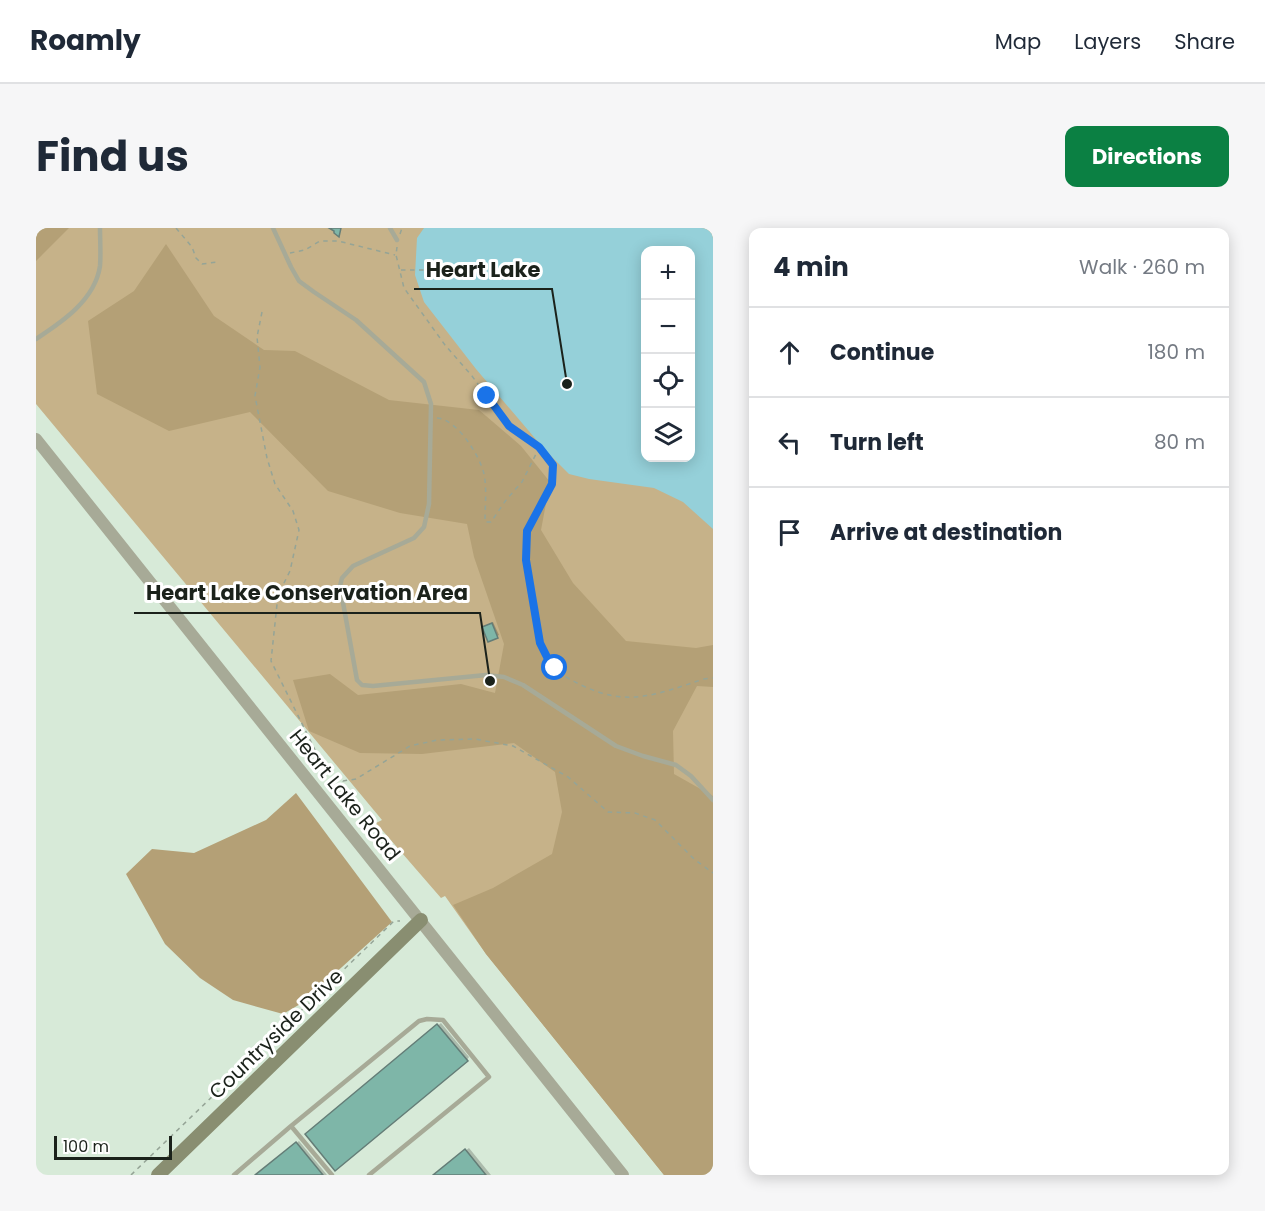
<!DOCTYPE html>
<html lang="en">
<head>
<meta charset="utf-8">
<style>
  :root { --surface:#fff; --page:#f6f6f7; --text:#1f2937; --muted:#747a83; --line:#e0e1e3; --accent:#0b8043 }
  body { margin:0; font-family:Poppins,sans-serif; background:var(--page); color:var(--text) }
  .controls { position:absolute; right:18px; top:18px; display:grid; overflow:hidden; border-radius:12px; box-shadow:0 3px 15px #0003 }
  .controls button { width:54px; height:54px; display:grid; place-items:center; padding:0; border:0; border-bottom:2px solid var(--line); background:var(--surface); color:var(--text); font:30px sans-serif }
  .scale { position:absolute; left:18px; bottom:15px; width:118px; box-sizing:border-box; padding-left:6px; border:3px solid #1b221b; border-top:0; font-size:16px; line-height:21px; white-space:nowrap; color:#1b221b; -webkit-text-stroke:4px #fff; paint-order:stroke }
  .stop { position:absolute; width:18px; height:18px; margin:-14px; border:4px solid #1a73e8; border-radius:50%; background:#fff }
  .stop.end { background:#1a73e8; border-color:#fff; box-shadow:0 2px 6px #0008 }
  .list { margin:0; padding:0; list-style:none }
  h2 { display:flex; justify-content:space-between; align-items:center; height:78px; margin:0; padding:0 24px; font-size:26px }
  h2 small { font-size:20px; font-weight:400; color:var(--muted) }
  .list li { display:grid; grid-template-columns:39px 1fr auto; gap:18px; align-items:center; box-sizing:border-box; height:90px; padding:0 24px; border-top:2px solid var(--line) }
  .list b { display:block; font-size:22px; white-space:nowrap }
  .list em { font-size:20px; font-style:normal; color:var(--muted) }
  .icon { flex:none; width:33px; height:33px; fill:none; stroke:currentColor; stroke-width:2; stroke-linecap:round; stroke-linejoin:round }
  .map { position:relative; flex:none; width:677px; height:947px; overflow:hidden; border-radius:12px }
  header { display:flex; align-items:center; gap:36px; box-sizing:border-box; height:84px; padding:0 30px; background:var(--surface); border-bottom:2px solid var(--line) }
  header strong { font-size:28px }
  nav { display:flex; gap:33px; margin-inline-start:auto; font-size:21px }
  .intro { display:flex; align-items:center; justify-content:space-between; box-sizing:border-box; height:144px; padding:0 36px }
  h1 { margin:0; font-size:42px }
  .button { padding:15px 27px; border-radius:12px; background:var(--accent); color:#fff; font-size:21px; font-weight:700 }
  main { display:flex; gap:36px; padding:0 36px }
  aside { flex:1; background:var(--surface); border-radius:12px; box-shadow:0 3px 15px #0003 }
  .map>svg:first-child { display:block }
</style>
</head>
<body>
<header>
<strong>Roamly</strong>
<nav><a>Map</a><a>Layers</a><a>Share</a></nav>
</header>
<div class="intro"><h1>Find us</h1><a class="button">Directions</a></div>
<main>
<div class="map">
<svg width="677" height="947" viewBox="0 0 677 947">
  <rect width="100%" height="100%" fill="#d7ead8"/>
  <!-- green -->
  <path fill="#c6b289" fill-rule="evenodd" d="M0,0H677V947H628L450,726L409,668L405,670L340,595L346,592L0,176ZM610,22H654V230H610Z"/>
  <!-- forest -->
  <path fill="#b4a076" d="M0,0H33L0,33Z
    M130,16L178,88L228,122L259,123L353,172L443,182L485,218L514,254L505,302L537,355L590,413L660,420L677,417V459L661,458L637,503L638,546L677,568V947H628L450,726L417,677L457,660L516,626L526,584L519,544L478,515L386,526L324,525L273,503L257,452L294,446L322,467L425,456L459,465L468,416L438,329L431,296L364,285L292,263L214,184L133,203L61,166L52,93L98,63Z
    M260,565L356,694L266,775L247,786L197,772L164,750L129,716L90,646L116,621L158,625L230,592Z"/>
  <!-- water -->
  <path fill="#95d0d9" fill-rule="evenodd" d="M388,0H677V301L647,274L618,260L553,251L533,246L509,222L440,141L388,74L379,47L381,10ZM610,22H654V230H610Z"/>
  <!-- shadow -->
  <path fill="#0003" d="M457,394L463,407L461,408L447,399Z
    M405,795L433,829L431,832L273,903Z
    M263,913L291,947H221Z
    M433,920L455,947H398Z"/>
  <!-- building -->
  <path fill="#7eb6a8" stroke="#647d77" stroke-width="1.5" d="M293,0H305L303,9L298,5V3Z
    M456,395L462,410L452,414L446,399Z
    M401,796L432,833L299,943L269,906Z
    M260,914L287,947H219Z
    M429,921L450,947H397Z"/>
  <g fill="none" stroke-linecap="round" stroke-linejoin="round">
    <!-- path -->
    <path stroke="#95a496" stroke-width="1.5" stroke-dasharray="4.5 4.5" stroke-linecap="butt" d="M140,0L156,19L160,30L166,36L181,34
      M364,6L366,0
      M361,19L360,27L368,60L409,117L436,148L473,198L503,219L517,237C520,265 497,278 491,303C485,326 493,353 497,376C500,393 501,413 510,429C518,443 531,450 545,457C593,480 621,466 668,451L677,450
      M254,25L269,22L284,13H302L359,27
      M365,42H391
      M226,84L221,109L224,139L219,168L231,230L239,256L257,283L263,302L254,343L242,367L235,433L282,528L307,553L320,551L374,518L401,512L439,511L477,518L532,549L572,584L599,585L619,592L658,631L677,645
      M401,190C421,191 444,228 448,246C451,261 449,278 449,294H455L470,272L486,254L503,220
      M95,947L358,693H364"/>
    <!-- service -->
    <path stroke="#a7aa97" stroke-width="4.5" d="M237,0L255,39L263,53L278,64L320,92L388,154L395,176L393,276L388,299L378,310L317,338L306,350L304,358L321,452L326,457L337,458L450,447L468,449L487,457L580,518L607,528L640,537L655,548L677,572
      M354,0L361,12
      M0,111C26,94 59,72 64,38C65,26 64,12 64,0
      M255,898L296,947
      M198,947L255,898L383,793L391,791L407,792L453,849L333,947"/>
    <!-- tertiary -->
    <path stroke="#a7aa97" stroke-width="12" d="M0,211L587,947"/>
    <!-- secondary -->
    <path stroke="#898e71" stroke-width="14" d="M122,947L385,692"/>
  </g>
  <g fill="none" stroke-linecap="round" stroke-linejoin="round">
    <!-- route -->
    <path stroke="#1a73e8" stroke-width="8" d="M451,168L473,198L503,219L517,237L516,256L491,303L490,332L504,415L511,429L519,440"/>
  </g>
  <g text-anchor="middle" stroke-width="6" stroke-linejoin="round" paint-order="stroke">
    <!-- street labels -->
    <g font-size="20" fill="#1b221b" stroke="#fff">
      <text transform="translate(309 567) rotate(51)" y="7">Heart Lake Road</text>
      <text transform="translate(240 806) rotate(-44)" y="7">Countryside Drive</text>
    </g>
  </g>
  <!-- callouts -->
  <path fill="none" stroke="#1b221b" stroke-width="2" d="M531 156L516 61H378M454 453L444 385H98"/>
  <g fill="#1b221b" stroke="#fff" stroke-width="2">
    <circle cx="531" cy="156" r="6"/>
    <circle cx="454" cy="453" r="6"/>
  </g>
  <g font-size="21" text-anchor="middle" font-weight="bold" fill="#1b221b" stroke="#fff" stroke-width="6" stroke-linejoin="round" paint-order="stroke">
    <text x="447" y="49">Heart Lake</text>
    <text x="271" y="372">Heart Lake Conservation Area</text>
  </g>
</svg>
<div class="controls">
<button>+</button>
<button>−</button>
<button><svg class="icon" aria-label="locate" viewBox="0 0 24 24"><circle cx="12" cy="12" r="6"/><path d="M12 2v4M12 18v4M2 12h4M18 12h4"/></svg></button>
<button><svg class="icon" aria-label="layers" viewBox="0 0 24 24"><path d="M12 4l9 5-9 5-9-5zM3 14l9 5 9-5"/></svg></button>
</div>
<div class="scale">100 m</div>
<div class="stop" style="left:519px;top:440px"></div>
<div class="stop end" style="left:451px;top:168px"></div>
</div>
<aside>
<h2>4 min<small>Walk · 260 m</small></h2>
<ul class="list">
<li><svg class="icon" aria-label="ahead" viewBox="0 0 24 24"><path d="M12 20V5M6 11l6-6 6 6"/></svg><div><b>Continue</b></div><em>180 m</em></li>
<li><svg class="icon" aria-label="left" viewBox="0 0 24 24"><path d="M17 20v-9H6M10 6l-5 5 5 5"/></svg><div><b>Turn left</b></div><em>80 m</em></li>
<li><svg class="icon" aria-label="arrive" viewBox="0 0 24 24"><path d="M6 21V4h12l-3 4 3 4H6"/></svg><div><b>Arrive at destination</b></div></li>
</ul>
</aside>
</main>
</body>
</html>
